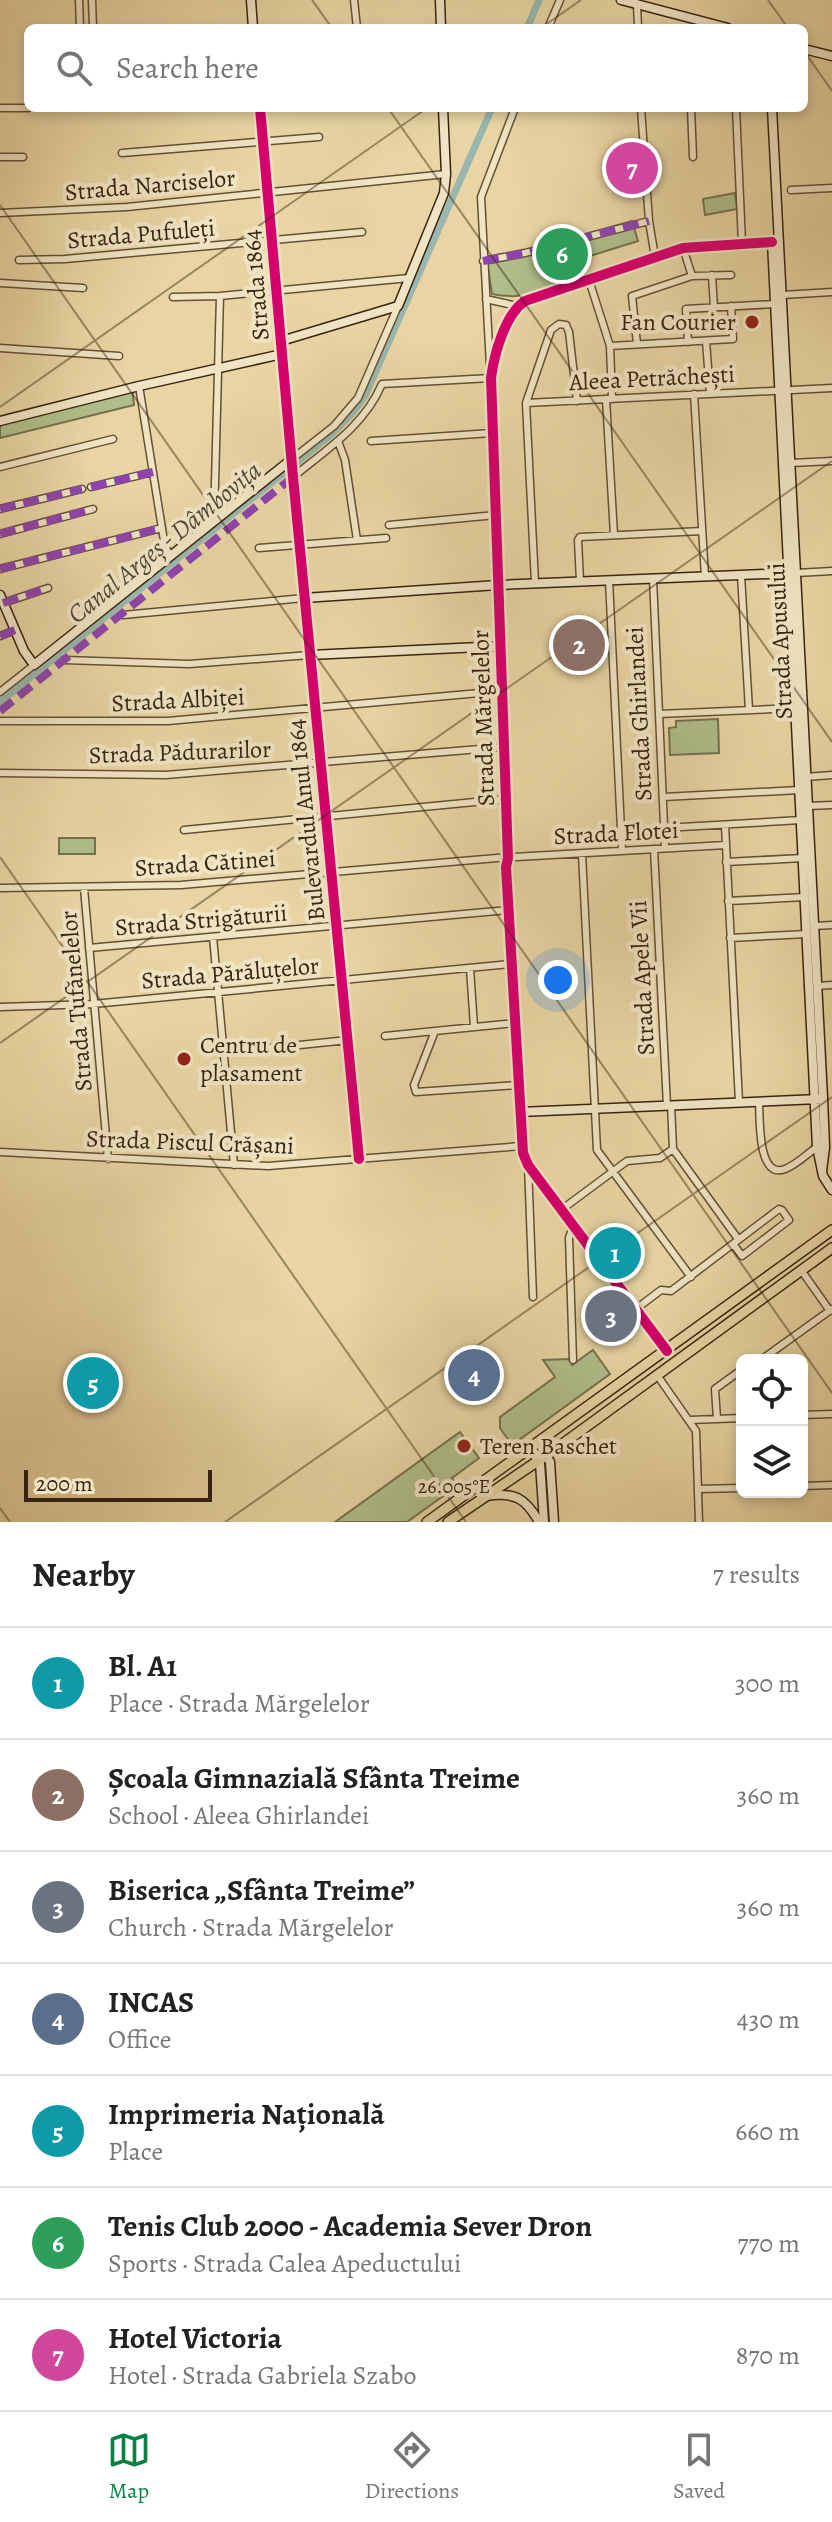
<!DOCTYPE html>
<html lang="en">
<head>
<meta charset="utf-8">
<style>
  :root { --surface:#fff; --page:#f2f2f2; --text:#222; --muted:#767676; --line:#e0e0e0; --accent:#0b8043 }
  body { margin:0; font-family:Alegreya,serif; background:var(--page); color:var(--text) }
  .controls { position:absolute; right:24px; bottom:24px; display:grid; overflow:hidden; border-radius:12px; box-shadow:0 4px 12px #0003 }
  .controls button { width:72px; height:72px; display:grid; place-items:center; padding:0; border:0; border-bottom:2px solid var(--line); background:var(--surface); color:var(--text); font:40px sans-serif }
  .scale { position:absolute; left:24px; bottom:20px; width:188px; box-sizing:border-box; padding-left:8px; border:4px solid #382410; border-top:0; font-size:22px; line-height:28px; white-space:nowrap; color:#382410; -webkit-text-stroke:6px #f0e4c3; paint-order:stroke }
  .you { position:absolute; left:558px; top:980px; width:28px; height:28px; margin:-20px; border:6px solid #fff; border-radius:50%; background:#1a73e8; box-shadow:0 0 0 12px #1a73e833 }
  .badge { display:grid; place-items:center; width:52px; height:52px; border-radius:50%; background:var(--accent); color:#fff; font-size:26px; font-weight:700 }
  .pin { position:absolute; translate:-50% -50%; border:4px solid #fff; box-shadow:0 2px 8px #0006 }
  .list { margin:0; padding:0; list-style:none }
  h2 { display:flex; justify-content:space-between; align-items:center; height:104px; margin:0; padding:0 32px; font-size:34px }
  h2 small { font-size:26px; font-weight:400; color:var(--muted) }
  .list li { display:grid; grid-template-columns:52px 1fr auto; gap:24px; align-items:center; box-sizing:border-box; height:112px; padding:0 32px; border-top:2px solid var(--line) }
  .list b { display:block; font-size:30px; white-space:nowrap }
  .list p { margin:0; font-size:26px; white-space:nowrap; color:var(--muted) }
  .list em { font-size:26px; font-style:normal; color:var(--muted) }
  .icon { flex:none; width:44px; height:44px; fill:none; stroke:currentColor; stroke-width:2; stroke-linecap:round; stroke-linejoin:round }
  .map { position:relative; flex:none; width:832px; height:1522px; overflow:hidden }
  .search { position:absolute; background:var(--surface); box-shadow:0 4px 12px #0003; left:24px; right:24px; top:24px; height:88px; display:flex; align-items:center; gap:20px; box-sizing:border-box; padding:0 28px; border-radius:12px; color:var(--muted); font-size:30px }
  .sheet { height:888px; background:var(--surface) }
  nav { display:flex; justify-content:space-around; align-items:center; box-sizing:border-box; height:112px; border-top:2px solid var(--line); background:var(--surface); font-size:22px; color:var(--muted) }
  nav a { display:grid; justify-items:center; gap:4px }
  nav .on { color:var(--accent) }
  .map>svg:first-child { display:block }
</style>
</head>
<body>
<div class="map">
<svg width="832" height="1522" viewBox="0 0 832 1522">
  <rect width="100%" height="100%" fill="#e8d5a3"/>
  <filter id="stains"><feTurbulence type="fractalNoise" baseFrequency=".0025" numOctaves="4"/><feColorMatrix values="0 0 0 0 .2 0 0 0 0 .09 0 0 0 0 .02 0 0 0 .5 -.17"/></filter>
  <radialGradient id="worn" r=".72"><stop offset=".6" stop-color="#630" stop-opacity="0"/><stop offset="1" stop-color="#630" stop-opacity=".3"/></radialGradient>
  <!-- green -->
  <path fill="#afbe8a" stroke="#74714d" stroke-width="2" d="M735,193L737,209L705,215L703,199Z
    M632,221L638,241L574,261L579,278C546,290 528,301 492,294L487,262Z
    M132,389L134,405L0,438V423Z
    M718,719L719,753L670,755L669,728L676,727V721Z
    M59,838H95V854H59Z
    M593,1350L610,1374L512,1445L500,1428V1417L555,1377L543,1360L571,1359L572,1365Z
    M460,1432L479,1458L452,1478L457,1486L407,1522H335Z"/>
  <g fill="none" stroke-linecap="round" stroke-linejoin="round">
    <!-- canal -->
    <path stroke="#99b7ae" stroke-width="7" d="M527,28L539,0
      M0,702L332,434L352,414L365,396L492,108"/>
    <defs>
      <path id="street" d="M79,0L80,28
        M92,0L93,28
        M354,0L357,28
        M637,4L638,28
        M548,28L560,0
        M0,108H28
        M641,108L649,221L655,257
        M691,108L693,157
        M736,108L742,243
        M122,153L319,137
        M0,157H23
        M791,190L832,188
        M0,213L127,207L446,174
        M683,248L692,276
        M19,260L65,259L362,232
        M483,261L525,253L649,221
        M712,275L714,308
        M589,280L610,346L612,399
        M0,283L83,288
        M782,295L832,292
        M173,297L220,296L409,278
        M486,299L517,306
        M706,341L710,393
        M688,342L686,309L775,304
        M637,344L632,296L692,276L731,275
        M610,346L733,339L731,306
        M0,348L119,356
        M490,366L481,197L515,108
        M139,386L165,547L171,556
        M694,394L705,577
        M606,399L614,535
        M526,403L832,388
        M338,441L345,460L357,540
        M371,441L492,433
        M292,459L334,426L358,398L398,306
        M791,463L832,461
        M0,467L113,439
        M293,477C327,449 364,426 382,384L491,378
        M91,487L153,472
        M0,509L82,489
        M214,521L220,296
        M389,525L496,515
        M0,534L93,509
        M259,548L386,538
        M0,569L162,528
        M796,573L832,571
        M741,575L749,710
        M653,579L665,848
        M609,580L622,851
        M580,581L578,540L580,537L702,531
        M535,583L526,403L551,330L559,324L566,325L569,332L577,401
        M498,585L491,378C494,355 505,314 525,301L683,248L772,242
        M3,603L48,588
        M123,615L304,598
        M0,636L15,630
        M64,660L189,664L310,655L359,1159
        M0,692L34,665
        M659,714L796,708
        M0,721H168L502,691
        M0,773L166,775L504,747
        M806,777L832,775
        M663,797L800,790
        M808,806L832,805
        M725,825L739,1102
        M664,828L801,820
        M184,830L506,799
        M654,849L667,1106
        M582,854L597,1150L691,1277
        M726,862L803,858
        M0,888L181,885L497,858L726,845
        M84,888L108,1159
        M728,901L805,897
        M814,926L832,925
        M213,937L234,1165
        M730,938L807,934
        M89,948L508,910
        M470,968L474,1027
        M817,986L832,985
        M0,1007L93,1004L511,964
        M435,1031L414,1085L416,1092L518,1085
        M385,1036L515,1023
        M261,1049L348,1040
        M759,1101C760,1117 757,1180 785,1169C796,1165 807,1154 817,1147
        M671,1105L673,1149L738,1239
        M0,1152L268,1166L522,1146
        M528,1165L533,1297
        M561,1210L627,1161L660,1158L673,1149
        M573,1226L569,1238L573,1360
        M801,1270L830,1311
        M636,1309L661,1290L671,1291L779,1209L782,1210L789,1220L742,1256L734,1245
        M761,1360L832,1309
        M657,1375L696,1431L699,1522
        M802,1415L832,1414
        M717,1419L715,1389L737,1373L742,1371
        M690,1420L742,1418
        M802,1486L832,1485
        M699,1489L742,1488"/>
      <path id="secondary" d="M251,0L253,28
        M440,0L441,28
        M621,0L728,28
        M804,49L832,56
        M260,108L310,655L501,646
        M772,108L823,1098L825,1147L822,1171
        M779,241L772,242L817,1147L823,1176L832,1190
        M281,341L398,306L444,193L446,174L443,108
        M0,421L139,386L282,354
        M498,585L508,858L506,867L523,1153L528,1165L667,1351
        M0,595L24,651L34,665L292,459
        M304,598L498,585L791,573
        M520,1112L819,1099
        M539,1443L550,1462L554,1522
        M530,1449L540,1463L544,1522
        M486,1496C514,1492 525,1497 539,1522"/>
      <path id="primary" d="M427,1522L832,1230
        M448,1522L557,1448L832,1248"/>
    </defs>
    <!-- street casing -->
    <use href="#street" stroke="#645035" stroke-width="9"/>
    <!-- secondary casing -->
    <use href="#secondary" stroke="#382410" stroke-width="11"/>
    <!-- primary casing -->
    <use href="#primary" stroke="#382410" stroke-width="12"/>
    <!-- street -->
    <use href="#street" stroke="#f0e4c3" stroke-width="6"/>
    <!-- secondary -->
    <use href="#secondary" stroke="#f0e4c3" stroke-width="8"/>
    <!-- primary -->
    <use href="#primary" stroke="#e8d5a3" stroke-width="9"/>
    <!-- quiet -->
    <path stroke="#8e44ad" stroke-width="8" stroke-dasharray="16 8" stroke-linecap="butt" d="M483,261L525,253L649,221
      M91,487L153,472
      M0,509L82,489
      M0,534L93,509
      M0,569L162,528
      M3,603L48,588
      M0,636L15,630
      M0,711L293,477"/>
    <defs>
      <path id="cycleway" d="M260,108L293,477L359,1159
        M667,1351L528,1165L523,1153L506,867L508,858L491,378C494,355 505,314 525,301L683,248L772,242"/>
    </defs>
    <!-- cycleway casing -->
    <use href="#cycleway" stroke="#f0e4c3" stroke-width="15"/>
    <!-- cycleway -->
    <use href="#cycleway" stroke="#d6006c" stroke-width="10"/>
  </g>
  <!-- ticks -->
  <path fill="none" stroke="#382410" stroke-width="2" stroke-opacity="0.45" d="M312,0L332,28M768,0L788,28M541,28L581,0M804,51L832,91M388,108L832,742M0,205L832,1393M0,407L427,108M0,857L466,1522M0,1043L832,461M0,1508L10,1522M225,1522L832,1097"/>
  <!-- markers -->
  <g fill="#8f2418" stroke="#f0e4c3" stroke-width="3">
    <circle cx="752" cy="322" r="8"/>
    <circle cx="184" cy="1059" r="8"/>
    <circle cx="464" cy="1446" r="8"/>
  </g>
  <g text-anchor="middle" stroke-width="8" stroke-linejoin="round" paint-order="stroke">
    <!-- street labels -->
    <g font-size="24" fill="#382410" stroke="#f0e4c3">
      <text transform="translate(150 185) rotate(-5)" y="8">Strada Narciselor</text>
      <text transform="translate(141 234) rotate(-5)" y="8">Strada Pufuleți</text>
      <text transform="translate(256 285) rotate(-95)" y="8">Strada 1864</text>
      <text transform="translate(652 378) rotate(-3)" y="8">Aleea Petrăchești</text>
      <text transform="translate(780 641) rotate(-93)" y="8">Strada Apusului</text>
      <text transform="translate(178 700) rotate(-3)" y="8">Strada Albiței</text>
      <text transform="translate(639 714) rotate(-93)" y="8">Strada Ghirlandei</text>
      <text transform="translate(483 718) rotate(-92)" y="8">Strada Mărgelelor</text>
      <text transform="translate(180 752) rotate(-2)" y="8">Strada Pădurarilor</text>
      <text transform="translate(306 820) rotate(-96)" y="8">Bulevardul Anul 1864</text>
      <text transform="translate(616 833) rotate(-3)" y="8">Strada Flotei</text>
      <text transform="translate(205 863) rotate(-4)" y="8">Strada Cătinei</text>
      <text transform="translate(201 920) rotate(-5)" y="8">Strada Strigăturii</text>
      <text transform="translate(230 973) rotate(-5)" y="8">Strada Părăluțelor</text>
      <text transform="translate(642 978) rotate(-93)" y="8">Strada Apele Vii</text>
      <text transform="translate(76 1001) rotate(-95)" y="8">Strada Tufănelelor</text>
      <text transform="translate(190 1142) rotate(2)" y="8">Strada Piscul Crășani</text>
    </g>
    <!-- poi labels -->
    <g font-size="24" fill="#382410" stroke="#f0e4c3" text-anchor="start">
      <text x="736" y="330" text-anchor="end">Fan Courier</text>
      <text x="200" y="1053">Centru de<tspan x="200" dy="28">plasament</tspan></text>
      <text x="480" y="1454">Teren Baschet</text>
    </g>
    <!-- water labels -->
    <g font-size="26" font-style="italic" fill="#504938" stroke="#f0e4c3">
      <text transform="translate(164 542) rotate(-39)" y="9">Canal Argeș - Dâmbovița</text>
    </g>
  </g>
  <g font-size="20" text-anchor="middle" fill="#382410" stroke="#f0e4c3" stroke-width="8" stroke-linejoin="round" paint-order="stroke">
    <text x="454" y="1493">26.005°E</text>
  </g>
  <rect width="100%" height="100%" filter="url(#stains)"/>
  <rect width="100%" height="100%" fill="url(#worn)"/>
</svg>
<div class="controls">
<button><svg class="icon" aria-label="locate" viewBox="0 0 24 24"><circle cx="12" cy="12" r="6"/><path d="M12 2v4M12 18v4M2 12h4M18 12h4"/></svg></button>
<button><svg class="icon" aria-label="layers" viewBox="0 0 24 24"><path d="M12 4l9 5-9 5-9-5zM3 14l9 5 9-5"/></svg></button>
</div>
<div class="scale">200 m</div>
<div class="you"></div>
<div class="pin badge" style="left:615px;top:1253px;background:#0f9aa8">1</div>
<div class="pin badge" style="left:579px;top:645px;background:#8d6e63">2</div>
<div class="pin badge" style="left:611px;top:1316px;background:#6b7280">3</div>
<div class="pin badge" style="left:474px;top:1375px;background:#5c6f8a">4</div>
<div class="pin badge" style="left:93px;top:1383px;background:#0f9aa8">5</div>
<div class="pin badge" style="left:562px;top:254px;background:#2e9e5b">6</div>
<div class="pin badge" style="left:632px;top:168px;background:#d1479c">7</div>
<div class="search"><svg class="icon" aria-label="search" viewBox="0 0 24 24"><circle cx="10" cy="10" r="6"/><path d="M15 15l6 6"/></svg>Search here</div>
</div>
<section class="sheet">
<h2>Nearby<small>7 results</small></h2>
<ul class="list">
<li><span class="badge" style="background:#0f9aa8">1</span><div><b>Bl. A1</b><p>Place · Strada Mărgelelor</p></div><em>300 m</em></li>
<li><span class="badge" style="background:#8d6e63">2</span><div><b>Școala Gimnazială Sfânta Treime</b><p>School · Aleea Ghirlandei</p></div><em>360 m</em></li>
<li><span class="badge" style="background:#6b7280">3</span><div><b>Biserica „Sfânta Treime”</b><p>Church · Strada Mărgelelor</p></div><em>360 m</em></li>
<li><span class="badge" style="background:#5c6f8a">4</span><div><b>INCAS</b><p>Office</p></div><em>430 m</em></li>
<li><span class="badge" style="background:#0f9aa8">5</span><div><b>Imprimeria Națională</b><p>Place</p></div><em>660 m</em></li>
<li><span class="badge" style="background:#2e9e5b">6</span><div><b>Tenis Club 2000 - Academia Sever Dron</b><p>Sports · Strada Calea Apeductului</p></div><em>770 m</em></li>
<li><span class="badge" style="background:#d1479c">7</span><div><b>Hotel Victoria</b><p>Hotel · Strada Gabriela Szabo</p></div><em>870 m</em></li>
</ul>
</section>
<nav>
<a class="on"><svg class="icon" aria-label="map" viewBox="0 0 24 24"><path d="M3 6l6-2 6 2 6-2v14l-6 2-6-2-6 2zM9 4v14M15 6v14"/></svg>Map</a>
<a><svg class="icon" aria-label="directions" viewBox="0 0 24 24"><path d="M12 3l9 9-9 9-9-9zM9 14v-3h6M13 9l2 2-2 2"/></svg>Directions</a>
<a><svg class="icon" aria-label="saved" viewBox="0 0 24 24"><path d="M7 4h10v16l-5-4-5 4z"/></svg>Saved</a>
</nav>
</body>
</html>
